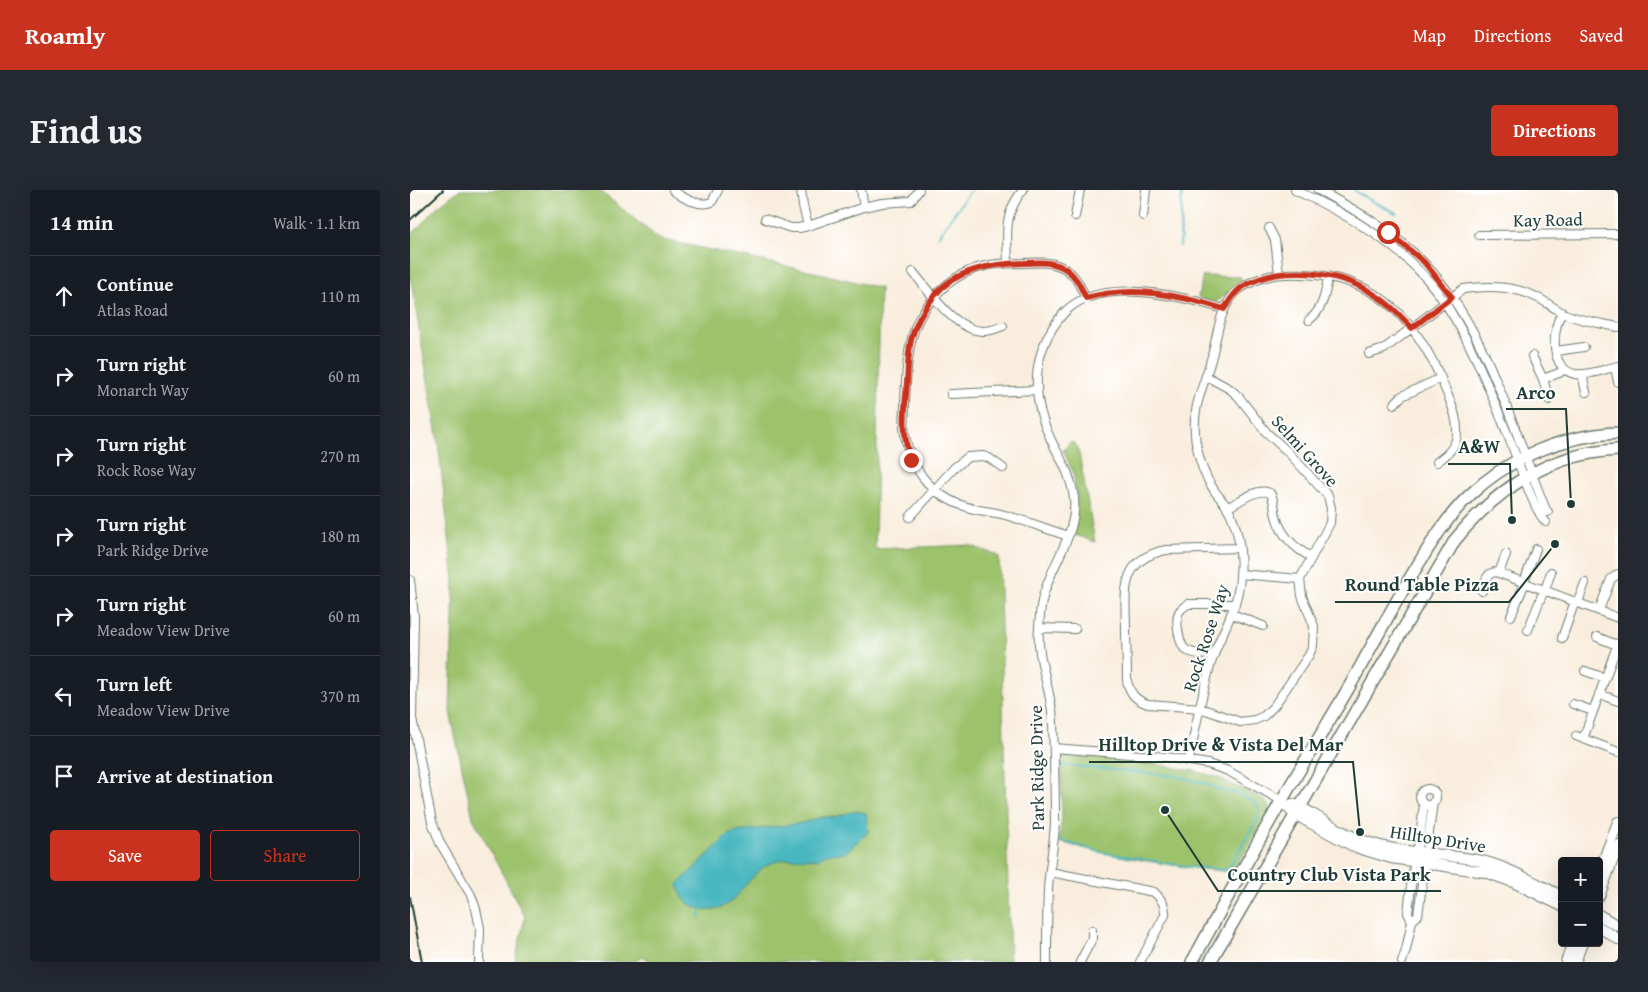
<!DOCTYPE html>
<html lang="en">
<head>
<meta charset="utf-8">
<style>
  :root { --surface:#171b24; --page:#242831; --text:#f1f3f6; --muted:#9ea1a6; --line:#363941; --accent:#c8321e }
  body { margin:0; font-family:"Gentium Book Plus",serif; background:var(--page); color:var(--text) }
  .controls { position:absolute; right:15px; bottom:15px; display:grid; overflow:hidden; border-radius:5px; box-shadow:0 5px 20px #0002 }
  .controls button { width:45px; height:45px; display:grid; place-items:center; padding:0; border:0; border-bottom:1px solid var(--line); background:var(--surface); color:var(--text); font:25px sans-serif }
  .stop { position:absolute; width:15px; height:15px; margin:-11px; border:4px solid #c8321e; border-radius:50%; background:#fff }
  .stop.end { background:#c8321e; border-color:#fff; box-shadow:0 1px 5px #0008 }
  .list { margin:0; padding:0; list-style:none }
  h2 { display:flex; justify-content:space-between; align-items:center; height:65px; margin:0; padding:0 20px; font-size:21px }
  h2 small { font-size:16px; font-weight:400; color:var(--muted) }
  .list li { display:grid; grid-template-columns:32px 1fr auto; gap:15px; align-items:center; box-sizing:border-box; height:80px; padding:0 20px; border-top:1px solid var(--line) }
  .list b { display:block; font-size:19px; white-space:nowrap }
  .list p { margin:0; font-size:16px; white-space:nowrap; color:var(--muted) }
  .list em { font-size:16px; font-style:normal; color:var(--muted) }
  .actions { display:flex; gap:10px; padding:15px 20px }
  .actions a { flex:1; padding:11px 0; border:1px solid var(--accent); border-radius:5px; text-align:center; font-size:18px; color:var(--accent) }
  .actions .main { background:var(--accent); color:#fff }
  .icon { flex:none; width:28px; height:28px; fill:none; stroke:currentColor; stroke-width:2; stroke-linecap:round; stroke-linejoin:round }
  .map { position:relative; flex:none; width:1208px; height:772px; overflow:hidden; border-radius:5px }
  header { display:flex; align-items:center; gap:30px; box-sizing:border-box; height:70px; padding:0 25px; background:var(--accent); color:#fff }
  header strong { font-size:24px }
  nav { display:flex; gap:28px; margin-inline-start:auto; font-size:18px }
  .intro { display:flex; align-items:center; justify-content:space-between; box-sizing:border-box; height:120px; padding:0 30px }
  h1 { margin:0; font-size:35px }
  .button { padding:12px 22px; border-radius:5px; background:var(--accent); color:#fff; font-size:18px; font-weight:700 }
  main { display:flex; gap:30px; padding:0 30px }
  aside { flex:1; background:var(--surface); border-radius:5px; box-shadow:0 5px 20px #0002 }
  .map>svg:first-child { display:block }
</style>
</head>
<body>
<header>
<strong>Roamly</strong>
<nav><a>Map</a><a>Directions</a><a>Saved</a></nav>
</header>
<div class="intro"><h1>Find us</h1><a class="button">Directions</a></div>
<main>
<aside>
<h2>14 min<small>Walk · 1.1 km</small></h2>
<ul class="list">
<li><svg class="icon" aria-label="ahead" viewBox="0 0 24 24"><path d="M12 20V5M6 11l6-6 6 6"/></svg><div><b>Continue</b><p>Atlas Road</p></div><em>110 m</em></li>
<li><svg class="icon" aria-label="right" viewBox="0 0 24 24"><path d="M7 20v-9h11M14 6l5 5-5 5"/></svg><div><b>Turn right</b><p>Monarch Way</p></div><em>60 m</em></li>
<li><svg class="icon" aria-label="right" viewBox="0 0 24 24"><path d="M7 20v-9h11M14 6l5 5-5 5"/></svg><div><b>Turn right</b><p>Rock Rose Way</p></div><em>270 m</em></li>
<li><svg class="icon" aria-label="right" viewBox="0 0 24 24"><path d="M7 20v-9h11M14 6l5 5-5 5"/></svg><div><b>Turn right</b><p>Park Ridge Drive</p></div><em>180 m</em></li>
<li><svg class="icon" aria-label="right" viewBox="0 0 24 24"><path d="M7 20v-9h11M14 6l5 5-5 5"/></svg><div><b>Turn right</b><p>Meadow View Drive</p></div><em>60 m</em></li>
<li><svg class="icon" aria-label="left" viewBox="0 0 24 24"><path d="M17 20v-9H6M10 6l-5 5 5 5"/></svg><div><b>Turn left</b><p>Meadow View Drive</p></div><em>370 m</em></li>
<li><svg class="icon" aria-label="arrive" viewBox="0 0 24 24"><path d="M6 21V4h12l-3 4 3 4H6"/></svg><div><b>Arrive at destination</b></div></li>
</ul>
<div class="actions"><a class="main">Save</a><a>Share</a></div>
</aside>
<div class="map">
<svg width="1208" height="772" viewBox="0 0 1208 772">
  <rect width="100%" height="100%" fill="#fff"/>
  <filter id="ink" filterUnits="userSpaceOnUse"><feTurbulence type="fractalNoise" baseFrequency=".02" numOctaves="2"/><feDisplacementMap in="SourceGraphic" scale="10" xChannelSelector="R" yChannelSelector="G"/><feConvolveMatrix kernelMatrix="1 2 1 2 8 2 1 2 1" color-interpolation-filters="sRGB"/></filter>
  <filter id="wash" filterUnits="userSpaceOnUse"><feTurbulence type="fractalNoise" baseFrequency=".0096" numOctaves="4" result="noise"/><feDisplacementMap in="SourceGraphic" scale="20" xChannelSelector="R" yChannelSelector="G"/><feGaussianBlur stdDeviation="1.12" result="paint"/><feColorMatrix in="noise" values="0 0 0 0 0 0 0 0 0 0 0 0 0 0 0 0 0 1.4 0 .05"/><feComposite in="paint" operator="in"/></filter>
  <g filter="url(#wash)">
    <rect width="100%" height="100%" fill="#f9eede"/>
    <!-- green -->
    <path fill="#9cc26c" stroke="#5e8050" d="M49,0H189L249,49L409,83L470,98L465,359L559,355L589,366L600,772H242L234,767L222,772H105L115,727L63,628L40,522L44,391L28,252L0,85V47L26,18Z
      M793,86L831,87L830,92C824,96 810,112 804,112C799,112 793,109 788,107Z
      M660,252L664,253L668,258L685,352L663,344L659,340L667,306L663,282L653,260L656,259L657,255Z
      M659,564L722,570L785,581L807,587L853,609L859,616V623L823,682C764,677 706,667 649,652L652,626L651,573L652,568Z"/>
    <!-- water -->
    <path fill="#48b7bf" stroke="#347a7a" d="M445,621L456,623L458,642L434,664C425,663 416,662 408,669C393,668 373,667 359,674C329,690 326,730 285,717C274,713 270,704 268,694L318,645L326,642L392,633L412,627H424Z"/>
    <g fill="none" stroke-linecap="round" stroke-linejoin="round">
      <!-- stream -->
      <path stroke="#48b7bf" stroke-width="2" d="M944,0L958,9L986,23
        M528,46L561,0
        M770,56L772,0
        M650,575L767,586L796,594L811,600L827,603L845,613L850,619L847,630L817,681
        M650,651L694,663L734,669
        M737,670L779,677L817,680
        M290,727L292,716"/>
    </g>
  </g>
  <g filter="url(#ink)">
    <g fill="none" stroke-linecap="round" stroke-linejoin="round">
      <defs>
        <path id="minor" d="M263,0C272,8 289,17 302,12L308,0
          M391,0L393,16L398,36
          M451,0L454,17
          M885,0C937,24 994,56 1028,103C1061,148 1080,201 1101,253C1108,270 1124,322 1136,332
          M908,0C946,20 984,42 1014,73C1077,138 1102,237 1136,320L1138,322
          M665,26L670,0
          M733,26L736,0
          M355,29L381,38H389L398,36L454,17L472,13L501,11L509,0
          M859,38L865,50L869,83
          M1069,45L1208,44
          M598,73C597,44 593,24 613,0
          M503,82C520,102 545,141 574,141C581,141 587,138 593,136
          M1152,122C1142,139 1139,179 1165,184C1178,186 1195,179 1208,176
          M899,130C913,120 916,102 918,86
          M1146,161L1174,157
          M959,164L974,159L1053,99C1081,95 1107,96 1132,110C1140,115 1147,120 1155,124C1172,131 1190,133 1208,137
          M1122,166L1133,189L1139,210
          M1205,177L1208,192
          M1172,184L1176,202
          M796,186L820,199L828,206L857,243L878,262L918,306L921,318L920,333L890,389L892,406L904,436L903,456L899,465L864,516L854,526L845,530L830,532L790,518L738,514C725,510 720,503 717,491C717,472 716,454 716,436C715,399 711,369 756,360L830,358
          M1133,189L1149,183L1155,179
          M541,204L626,200
          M984,214L992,206L1031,188
          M817,318C829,312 847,297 860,303C865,310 864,318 866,326C871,345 884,358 901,367
          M500,327L544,278L558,267L573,266L579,268L593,278
          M658,346C636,339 614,330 591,324C580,321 568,321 557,317C520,306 498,276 494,238C496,206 494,157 509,129C523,103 546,82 575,76C587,73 601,73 613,73C629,72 644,71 657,80C667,87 671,98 676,109
          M1089,383L1096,364
          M830,384L890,389
          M0,390L4,427L2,528L22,632L30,653L61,705L66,719L70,738L69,772
          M1114,392L1126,359
          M1135,400L1141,382
          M1072,401C1075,393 1076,382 1086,382L1208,428
          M1168,412L1175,393
          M1189,420L1201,389L1208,384
          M822,424L853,436
          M1101,426L1115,393
          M629,438L665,439
          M1118,440L1134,400
          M1187,447L1207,455
          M1152,448L1165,411
          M804,466C795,464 784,465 776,460C769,455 765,430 769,422C771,418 774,417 778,414H825
          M1175,481L1195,488
          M1189,504L1208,511
          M1163,514L1183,521
          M1166,546L1208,562
          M1173,549L1208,453
          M644,558L756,567L798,574L818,581L872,611
          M779,570C786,536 792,500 803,467C813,439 828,418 830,387C832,364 829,337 817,317C813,311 808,306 804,300C794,286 789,270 786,253C780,216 795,196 803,162C808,140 811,112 831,98C851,85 869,83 892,84C923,85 950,92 975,111C1004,134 1023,167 1036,201C1042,215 1050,234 1046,250C1043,260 1035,266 1027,272
          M1010 607a8 8 0 1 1 16 0a8 8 0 1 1-16 0Z
          M640,682L744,702C751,709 756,715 755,725L730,772
          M1002,731L1008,725L1023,612
          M1002,731L998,723L1002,687L1010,647L1014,614
          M637,772C637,748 637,724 638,700C639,678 644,656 645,633C645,600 644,566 643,532C642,500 626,470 629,437C630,427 630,417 633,407C641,374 668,344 664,308C661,284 651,270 641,250C620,207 621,161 653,124C687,85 772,106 814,119
          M670,772L682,749V740
          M992,772L996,760L1002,731"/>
        <path id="major" d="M872,611L884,624L945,657L981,668L1075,682L1103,692L1152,716
          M882,614L889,616C911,629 933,644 957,652C992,664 1031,663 1067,670C1097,676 1124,693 1152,706
          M1189,682L1208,632
          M1189,706L1208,656
          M1189,725L1208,736
          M1189,737L1208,749
          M1156,772L1163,753
          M1165,772L1172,753"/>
        <path id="highway" d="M782,772C812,718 841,663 872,610C895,570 919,532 942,492C960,459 978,426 997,393C1016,362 1034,329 1061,304C1100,267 1154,245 1208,243
          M800,772L1045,350C1087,298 1140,263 1208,260"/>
      </defs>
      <!-- minor casing -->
      <use href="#minor" stroke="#6b7b70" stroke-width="10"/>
      <!-- major casing -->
      <use href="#major" stroke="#6b7b70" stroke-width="12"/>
      <!-- highway casing -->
      <use href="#highway" stroke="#6b7b70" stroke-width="14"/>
      <!-- minor -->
      <use href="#minor" stroke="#fff" stroke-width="8"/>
      <!-- major -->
      <use href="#major" stroke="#fff" stroke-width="10"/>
      <!-- highway -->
      <use href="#highway" stroke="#fff" stroke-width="11"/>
      <!-- rail -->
      <path stroke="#1f3d34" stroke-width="2" d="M0,30L33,0
        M0,707L12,772"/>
    </g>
  </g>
  <g fill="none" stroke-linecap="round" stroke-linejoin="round" filter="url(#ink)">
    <!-- route -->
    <path stroke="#c8321e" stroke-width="6" d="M501,270C491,244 495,219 497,192C498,178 498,163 501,150C505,134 514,119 524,106C546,79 581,74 614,73C629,72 644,71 657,80C667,87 671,98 676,108C722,95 769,105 814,119C819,112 824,103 831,98C866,74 928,81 962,103C978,112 989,125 1002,138L1042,107L1014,72L978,42"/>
  </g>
  <g text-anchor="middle" stroke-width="4" stroke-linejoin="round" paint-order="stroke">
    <!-- street labels -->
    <g font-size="18" fill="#1f3d34" stroke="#fff">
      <text transform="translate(1138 30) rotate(-1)" y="6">Kay Road</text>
      <text transform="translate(895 261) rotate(48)" y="6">Selmi Grove</text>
      <text transform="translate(796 448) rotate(-72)" y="6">Rock Rose Way</text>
      <text transform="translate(627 578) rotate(-91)" y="6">Park Ridge Drive</text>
      <text transform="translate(1028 649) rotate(9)" y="6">Hilltop Drive</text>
    </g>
  </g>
  <!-- callouts -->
  <path fill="none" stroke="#1f3d34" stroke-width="2" d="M1161 314L1156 219H1096M1102 330L1100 274H1038M1145 354L1099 412H925M950 642L943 572H679M755 620L808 701H1031"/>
  <g fill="#1f3d34" stroke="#fff" stroke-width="2">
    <circle cx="1161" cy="314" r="5"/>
    <circle cx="1102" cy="330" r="5"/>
    <circle cx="1145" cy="354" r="5"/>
    <circle cx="950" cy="642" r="5"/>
    <circle cx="755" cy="620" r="5"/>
  </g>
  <g font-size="19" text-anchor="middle" font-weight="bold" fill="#1f3d34" stroke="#fff" stroke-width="4" stroke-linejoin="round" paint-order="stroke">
    <text x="1126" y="209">Arco</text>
    <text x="1069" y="263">A&amp;W</text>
    <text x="1012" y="401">Round Table Pizza</text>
    <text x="811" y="561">Hilltop Drive &amp; Vista Del Mar</text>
    <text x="919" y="691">Country Club Vista Park</text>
  </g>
</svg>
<div class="controls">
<button>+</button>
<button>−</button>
</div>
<div class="stop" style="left:978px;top:42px"></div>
<div class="stop end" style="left:501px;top:270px"></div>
</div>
</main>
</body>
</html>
